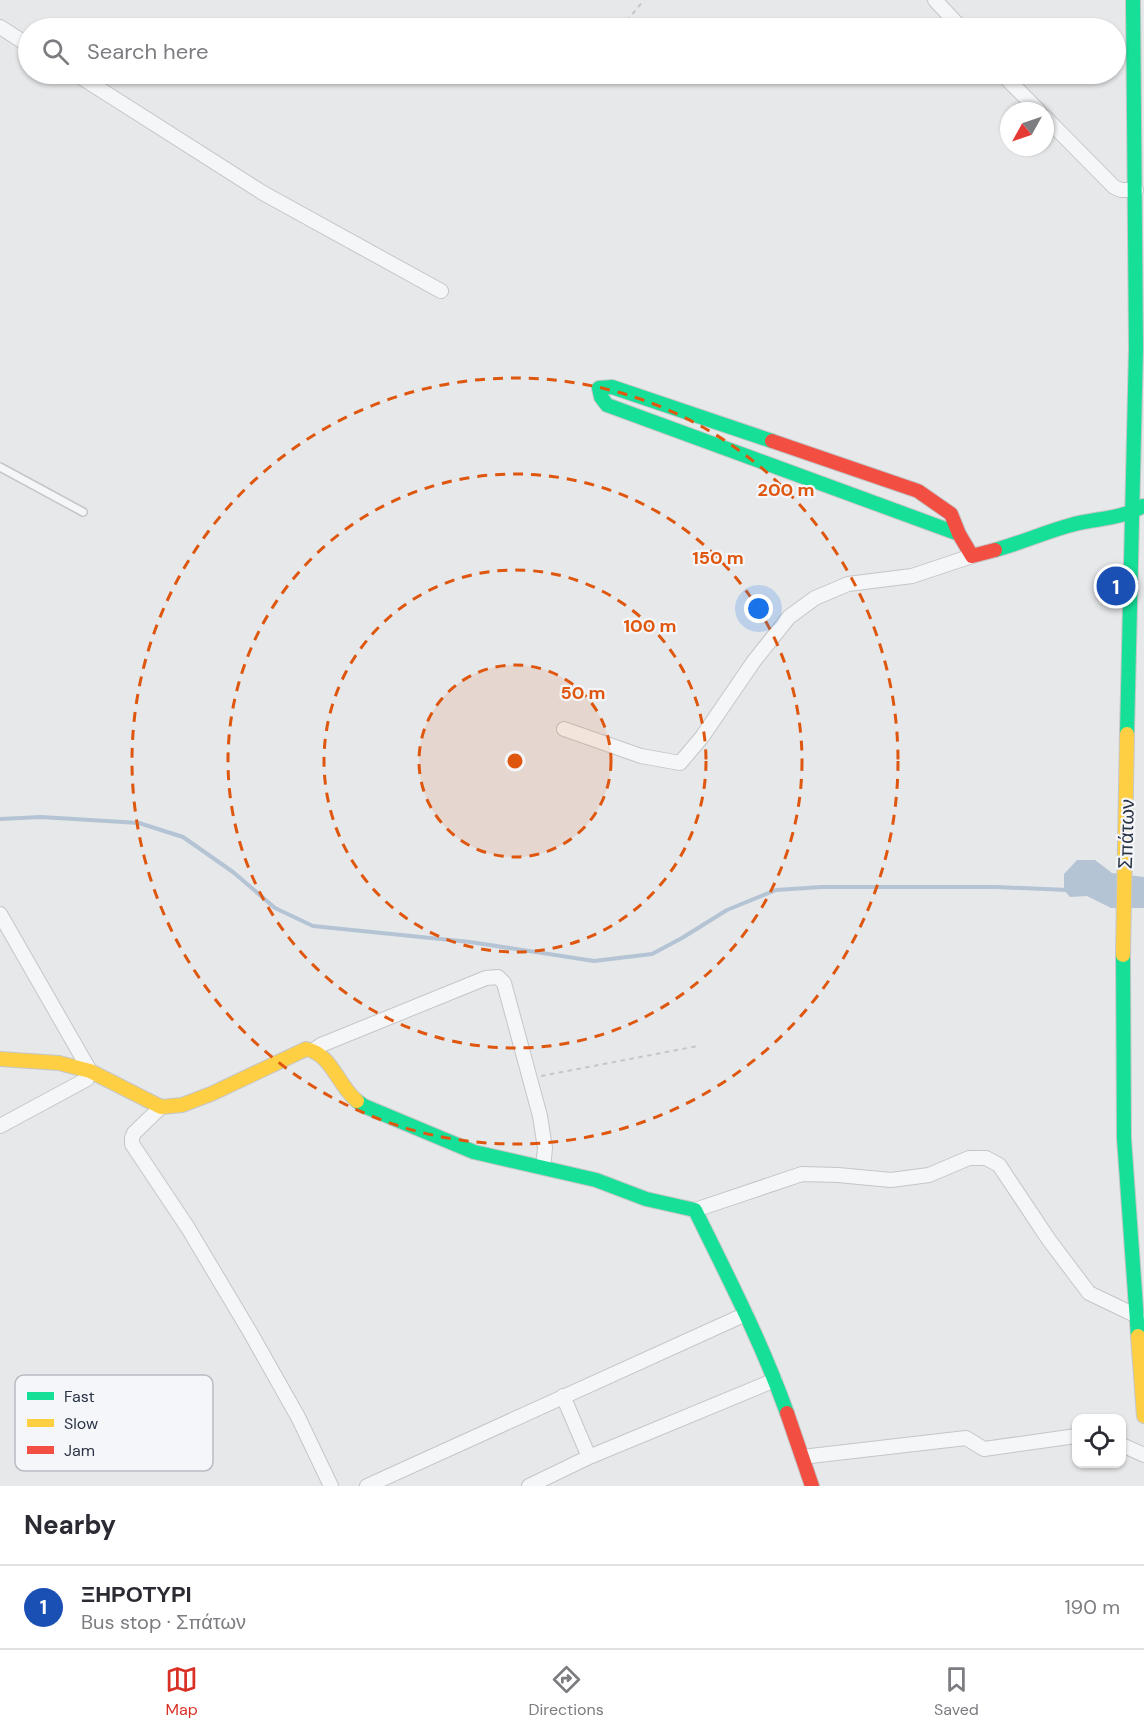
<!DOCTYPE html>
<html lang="en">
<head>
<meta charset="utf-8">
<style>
  :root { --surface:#fff; --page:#f2f2f3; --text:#2b2b33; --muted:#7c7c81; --line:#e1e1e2; --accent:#d93025 }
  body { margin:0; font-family:"DM Sans",sans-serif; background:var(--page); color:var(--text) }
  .controls { position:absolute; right:18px; bottom:18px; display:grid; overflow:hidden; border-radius:12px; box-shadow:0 2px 4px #0004 }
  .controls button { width:54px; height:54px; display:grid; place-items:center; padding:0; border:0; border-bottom:2px solid var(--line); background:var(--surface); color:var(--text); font:30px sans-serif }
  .compass { position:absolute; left:1000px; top:102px; width:54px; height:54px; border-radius:50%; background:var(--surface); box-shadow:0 2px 4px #0004; rotate:230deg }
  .you { position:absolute; left:759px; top:609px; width:21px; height:21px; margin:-15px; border:4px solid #fff; border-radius:50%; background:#1a73e8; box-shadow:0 0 0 9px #1a73e833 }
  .badge { display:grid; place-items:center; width:39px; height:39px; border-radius:50%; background:var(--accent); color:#fff; font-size:20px; font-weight:700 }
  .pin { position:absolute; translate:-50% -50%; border:3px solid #fff; box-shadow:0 2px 6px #0006 }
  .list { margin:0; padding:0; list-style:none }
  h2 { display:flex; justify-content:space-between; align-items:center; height:78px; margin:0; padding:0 24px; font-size:26px }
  h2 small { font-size:20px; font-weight:400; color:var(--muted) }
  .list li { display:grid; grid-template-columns:39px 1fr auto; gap:18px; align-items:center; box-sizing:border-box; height:84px; padding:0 24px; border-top:2px solid var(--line) }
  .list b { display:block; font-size:22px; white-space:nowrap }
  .list p { margin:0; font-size:20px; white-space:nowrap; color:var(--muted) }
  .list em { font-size:20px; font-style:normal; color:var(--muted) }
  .icon { flex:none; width:33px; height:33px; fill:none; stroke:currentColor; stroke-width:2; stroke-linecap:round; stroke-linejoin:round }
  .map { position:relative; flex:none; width:1144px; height:1486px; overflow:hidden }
  .search { position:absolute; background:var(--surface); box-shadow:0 2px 4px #0004; left:18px; right:18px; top:18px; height:66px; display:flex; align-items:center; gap:15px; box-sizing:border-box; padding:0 21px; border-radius:33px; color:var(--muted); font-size:22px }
  .sheet { height:162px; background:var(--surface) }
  nav { display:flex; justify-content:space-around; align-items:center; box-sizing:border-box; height:84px; border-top:2px solid var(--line); background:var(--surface); font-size:16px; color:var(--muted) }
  nav a { display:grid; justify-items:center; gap:3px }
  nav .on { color:var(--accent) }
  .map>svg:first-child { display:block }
</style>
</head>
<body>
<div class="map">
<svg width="1144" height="1486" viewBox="0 0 1144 1486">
  <rect width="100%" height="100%" fill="#e6e8ea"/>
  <!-- water -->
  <path fill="#b4c4d5" d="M1077,860H1095L1112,873L1144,877V908H1111L1087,896L1070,897L1064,890V874Z"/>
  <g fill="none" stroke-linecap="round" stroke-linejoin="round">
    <!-- stream -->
    <path stroke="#b4c4d5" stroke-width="4" d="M0,819L41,817L139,823L183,837L233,872L275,908L313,926L470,942L594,961L652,954L682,938L727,910L776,890L822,887H996L1068,890"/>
    <defs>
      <path id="lane" d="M0,467L83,512"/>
      <path id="street" d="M935,0L961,28
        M0,27L28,45
        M76,74L263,193L441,291
        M1002,74L1039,111
        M1045,117L1114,187L1121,190H1136
        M564,729L641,756L680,763L702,737L754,661L789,617L815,598L848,584L912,576L972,556
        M0,914L90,1071L87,1079L0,1126
        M315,1049L321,1045L486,978L498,977L504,983L540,1116L545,1148L543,1168
        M161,1107L134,1133L132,1138V1144L188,1228L250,1332L298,1417L331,1486
        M695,1210L802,1174L838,1175L891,1180L929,1175L969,1158H986L999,1165L1049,1240L1089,1293L1137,1316
        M563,1396L589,1457
        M1122,1445L1144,1455
        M802,1457L966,1438L984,1449L1076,1436
        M367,1486L746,1314
        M529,1486L589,1457L775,1380"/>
      <path id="fast" d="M772,441L612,387L599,388L601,397L607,405L959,534
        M995,550C1021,543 1045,532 1071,525C1095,518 1120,520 1143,506
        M1127,734L1136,348L1133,0
        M1123,955L1124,1138L1138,1336
        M357,1101L364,1106L474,1152L596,1180L646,1199L695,1210C728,1277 762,1343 787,1413"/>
      <path id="slow" d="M1123,955L1127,734
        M0,1059L59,1063L90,1071L161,1107L182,1105L211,1094L306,1049C332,1054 338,1086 357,1101
        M1138,1336L1144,1416"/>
      <path id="jam" d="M772,441L918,491L951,514L959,534L972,556L995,550
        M787,1413L812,1486"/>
    </defs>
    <!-- lane casing -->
    <use href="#lane" stroke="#c4c6c8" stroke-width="10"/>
    <!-- street casing -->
    <use href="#street" stroke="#c4c6c8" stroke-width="16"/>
    <!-- fast casing -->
    <use href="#fast" stroke="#c4c6c8" stroke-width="16"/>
    <!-- slow casing -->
    <use href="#slow" stroke="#c4c6c8" stroke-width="16"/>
    <!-- jam casing -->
    <use href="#jam" stroke="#c4c6c8" stroke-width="16"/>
    <!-- path -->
    <path stroke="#c5c6ca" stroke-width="2" stroke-dasharray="4.5 4.5" stroke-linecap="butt" d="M621,28L644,0
      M541,1076L698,1046"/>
    <!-- lane -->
    <use href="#lane" stroke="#f5f6f7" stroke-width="7"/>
    <!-- street -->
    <use href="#street" stroke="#f5f6f7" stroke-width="14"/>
    <!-- fast -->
    <use href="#fast" stroke="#16e098" stroke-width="14"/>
    <!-- slow -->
    <use href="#slow" stroke="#ffcf43" stroke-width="14"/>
    <!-- jam -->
    <use href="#jam" stroke="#f24e42" stroke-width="14"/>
  </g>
  <!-- distance rings -->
  <circle cx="515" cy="761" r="96" fill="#df570f" fill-opacity=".12"/>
  <g fill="none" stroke="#df570f" stroke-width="3" stroke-dasharray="10 8">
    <circle cx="515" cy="761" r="96"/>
    <circle cx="515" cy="761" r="191"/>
    <circle cx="515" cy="761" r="287"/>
    <circle cx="515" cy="761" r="383"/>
  </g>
  <g text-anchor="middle" stroke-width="4.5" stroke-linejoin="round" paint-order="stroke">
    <!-- street labels -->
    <g font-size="20" fill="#2b3445" stroke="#f4f6f9">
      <text transform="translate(1126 834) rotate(-88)" y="7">Σπάτων</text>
    </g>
  </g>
  <!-- legend -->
  <rect x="15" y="1375" width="198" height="96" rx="9" fill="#f4f6f9" stroke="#b8bcc3" stroke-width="1.5"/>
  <rect x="27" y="1392" width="27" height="8" fill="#16e098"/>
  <rect x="27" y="1419" width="27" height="8" fill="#ffcf43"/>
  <rect x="27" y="1446" width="27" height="8" fill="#f24e42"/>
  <g font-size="16" fill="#2b3445">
    <text x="64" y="1402">Fast</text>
    <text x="64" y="1429">Slow</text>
    <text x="64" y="1456">Jam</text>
  </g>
  <circle cx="515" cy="761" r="9" fill="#df570f" stroke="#f4f6f9" stroke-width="3"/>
  <g font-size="18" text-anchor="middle" font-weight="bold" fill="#df570f" stroke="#f4f6f9" stroke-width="4.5" stroke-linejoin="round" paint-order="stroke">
    <text x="786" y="496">200 m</text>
    <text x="718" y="564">150 m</text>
    <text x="650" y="632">100 m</text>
    <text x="583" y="699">50 m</text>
  </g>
</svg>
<div class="controls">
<button><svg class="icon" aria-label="locate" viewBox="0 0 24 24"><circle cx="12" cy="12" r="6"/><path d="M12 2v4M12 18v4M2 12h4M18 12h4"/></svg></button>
</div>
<svg class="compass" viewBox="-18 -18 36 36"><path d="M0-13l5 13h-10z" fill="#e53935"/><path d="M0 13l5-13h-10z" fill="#7c7c81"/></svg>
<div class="you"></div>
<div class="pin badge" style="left:1116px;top:586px;background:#1a4fb4">1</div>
<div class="search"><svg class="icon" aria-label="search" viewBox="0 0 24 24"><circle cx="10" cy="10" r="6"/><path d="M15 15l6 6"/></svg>Search here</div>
</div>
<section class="sheet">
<h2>Nearby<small></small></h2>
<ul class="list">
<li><span class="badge" style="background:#1a4fb4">1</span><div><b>ΞΗΡΟΤΥΡΙ</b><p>Bus stop · Σπάτων</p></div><em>190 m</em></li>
</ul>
</section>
<nav>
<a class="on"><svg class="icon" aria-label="map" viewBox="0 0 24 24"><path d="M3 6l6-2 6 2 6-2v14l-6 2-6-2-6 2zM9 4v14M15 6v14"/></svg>Map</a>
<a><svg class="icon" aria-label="directions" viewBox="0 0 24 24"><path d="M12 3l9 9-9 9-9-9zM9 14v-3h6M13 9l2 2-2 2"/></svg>Directions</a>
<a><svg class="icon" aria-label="saved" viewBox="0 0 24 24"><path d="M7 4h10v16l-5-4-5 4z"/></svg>Saved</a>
</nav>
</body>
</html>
